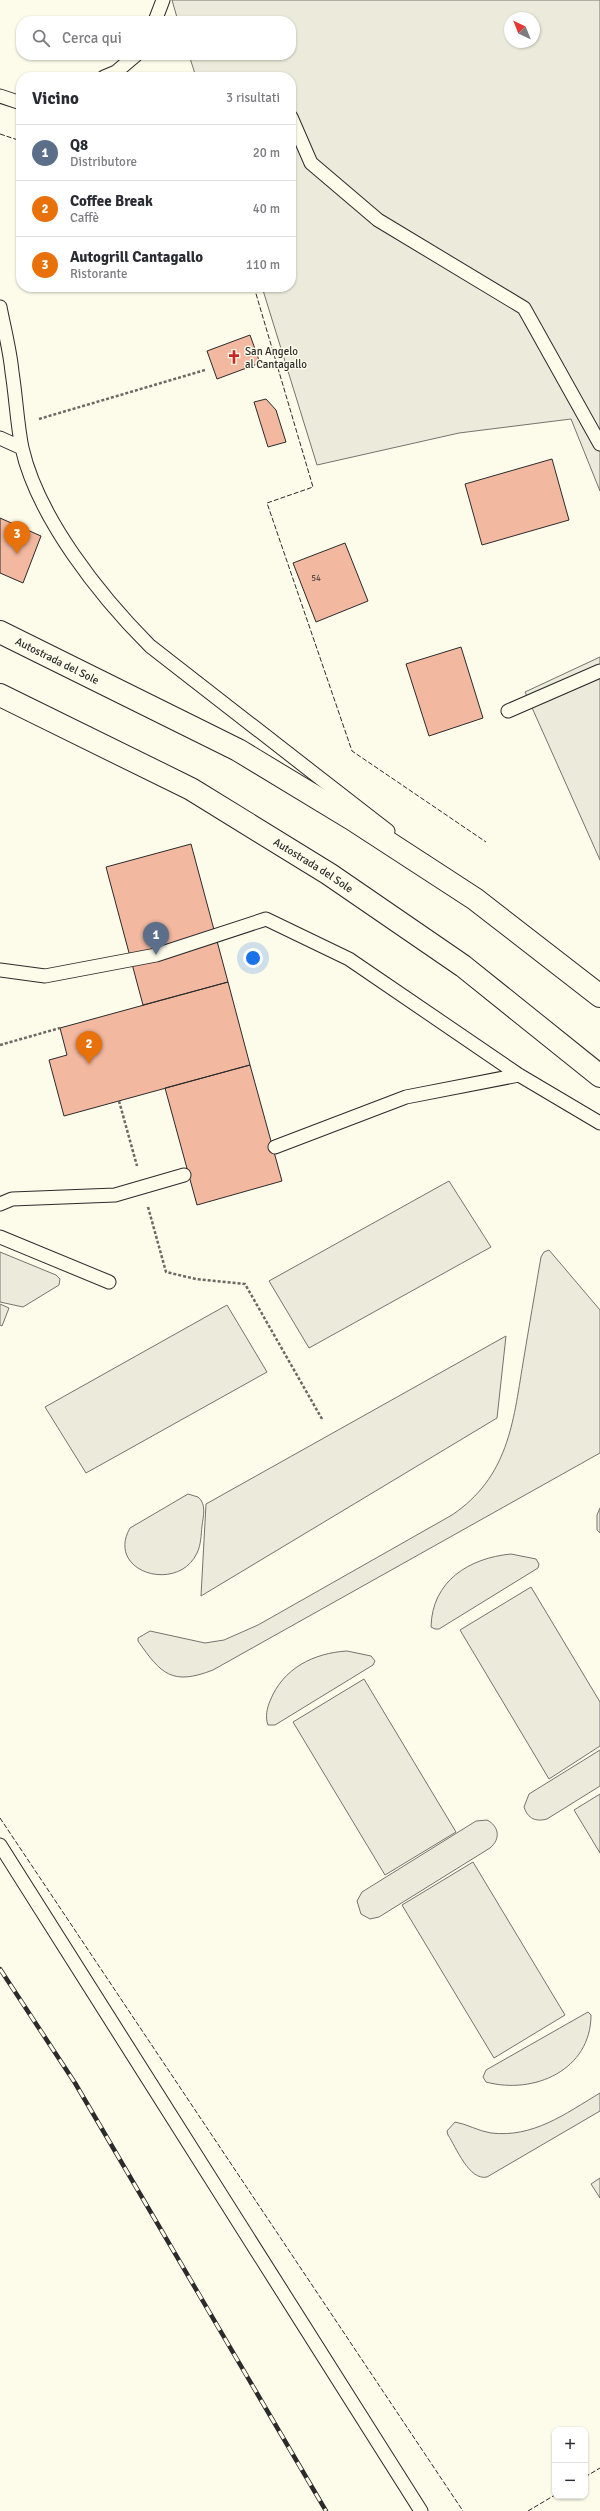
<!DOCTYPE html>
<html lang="it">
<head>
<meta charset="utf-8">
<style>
  :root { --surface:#fff; --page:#f2f2f3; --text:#2b2b33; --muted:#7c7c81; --line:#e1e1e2; --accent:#7c3aed }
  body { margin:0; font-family:Signika,sans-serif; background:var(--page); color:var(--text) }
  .controls { position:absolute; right:12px; bottom:12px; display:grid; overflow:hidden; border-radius:8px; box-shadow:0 1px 3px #0004 }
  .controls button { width:36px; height:36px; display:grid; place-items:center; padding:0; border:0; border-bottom:1px solid var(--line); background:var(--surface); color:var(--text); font:20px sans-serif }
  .compass { position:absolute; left:504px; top:12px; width:36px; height:36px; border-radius:50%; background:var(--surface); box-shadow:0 1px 3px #0004; rotate:317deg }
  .you { position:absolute; left:253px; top:958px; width:14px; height:14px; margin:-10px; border:3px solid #fff; border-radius:50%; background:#1a73e8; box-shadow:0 0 0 6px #1a73e833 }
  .badge { display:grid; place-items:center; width:26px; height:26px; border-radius:50%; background:var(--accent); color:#fff; font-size:13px; font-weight:700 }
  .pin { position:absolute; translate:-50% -33px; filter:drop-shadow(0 1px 2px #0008) }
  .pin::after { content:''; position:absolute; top:21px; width:14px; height:12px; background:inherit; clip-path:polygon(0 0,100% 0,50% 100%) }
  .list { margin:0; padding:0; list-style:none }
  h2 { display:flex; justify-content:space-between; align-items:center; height:52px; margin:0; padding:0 16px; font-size:17px }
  h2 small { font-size:13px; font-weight:400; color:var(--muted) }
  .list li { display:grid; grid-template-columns:26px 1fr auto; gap:12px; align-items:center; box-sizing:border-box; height:56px; padding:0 16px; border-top:1px solid var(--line) }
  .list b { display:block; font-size:15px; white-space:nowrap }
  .list p { margin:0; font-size:13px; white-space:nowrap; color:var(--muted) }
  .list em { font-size:13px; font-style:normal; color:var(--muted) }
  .icon { flex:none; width:22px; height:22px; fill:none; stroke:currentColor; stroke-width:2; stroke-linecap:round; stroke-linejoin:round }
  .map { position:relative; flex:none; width:600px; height:2511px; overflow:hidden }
  .search { position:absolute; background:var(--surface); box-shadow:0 1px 3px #0004; left:16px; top:16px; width:280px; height:44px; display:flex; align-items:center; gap:10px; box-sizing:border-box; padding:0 14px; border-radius:16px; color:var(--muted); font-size:15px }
  .panel { position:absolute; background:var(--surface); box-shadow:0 1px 3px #0004; left:16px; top:72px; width:280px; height:220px; border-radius:16px }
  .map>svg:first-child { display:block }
</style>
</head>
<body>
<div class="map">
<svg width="600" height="2511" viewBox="0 0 600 2511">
  <rect width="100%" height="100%" fill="#fdfbea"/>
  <!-- green -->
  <path fill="#ecebdb" stroke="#74746e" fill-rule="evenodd" d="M172,0H600V491L571,419L459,433L317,465L262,287H291V77H196L189,55H291V21H178ZM510,18H534V42H510Z
    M600,657V860L525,692Z
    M549,1250L600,1310V1453L213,1670C172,1686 161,1674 138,1641V1638L150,1631L205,1643L224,1640L258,1625L452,1515C508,1477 513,1424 523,1363C529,1327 535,1292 541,1257L544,1252Z
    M0,1252L56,1275L60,1279L59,1285L23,1307L0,1302Z
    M188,1494L198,1497C207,1504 203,1517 202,1526C201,1535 201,1545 197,1553C178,1594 105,1572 130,1528Z
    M600,1508V1533L597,1530V1515Z
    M511,1554L536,1559L539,1564L538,1568L439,1629H435L431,1627C432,1581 469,1558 511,1554Z
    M347,1651L371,1656L375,1661L373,1665L275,1725H268C265,1717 267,1708 270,1701C283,1668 314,1653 347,1651Z
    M600,1750V1786L547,1819C536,1822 528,1819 524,1807L529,1794Z
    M487,1820C499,1826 501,1839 490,1848L379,1917L370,1919L361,1914L357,1901L362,1892L476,1821Z
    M588,2012L591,2015C591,2070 534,2095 486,2082L483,2077L486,2070Z
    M600,2093V2111L487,2177C469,2181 456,2147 448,2135L447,2131L455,2122C467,2124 478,2131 491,2133C533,2138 565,2114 600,2093Z"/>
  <!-- parking -->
  <path fill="#eceadb" stroke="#74746e" d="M449,1181L491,1247L309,1348L269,1281Z
    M0,1304L9,1308L2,1326L0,1325Z
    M227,1305L267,1372L86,1473L45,1407Z
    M506,1336L497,1418L201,1596L206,1504Z
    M531,1587L600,1702V1746L549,1779L460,1630Z
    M364,1679L456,1832L385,1875L293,1722Z
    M600,1794V1853L574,1810Z
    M473,1862L565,2015L494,2058L402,1905Z
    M600,2178V2198L591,2184Z"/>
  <!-- building -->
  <path fill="#f2b8a0" stroke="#2b2b2b" d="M250,335L260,363L217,379L207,351Z
    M266,399L276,410L286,442L268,447L254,402Z
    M552,459L569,520L482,545L465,484Z
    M0,518L41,536L23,583L0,573Z
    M345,543L368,601L316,622L293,563Z
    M461,647L483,718L429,736L406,664Z
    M191,844L228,982L143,1005L106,867Z
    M228,982L250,1065L64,1116L49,1060L67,1055L60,1028Z
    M250,1065L282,1181L197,1205L165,1088Z"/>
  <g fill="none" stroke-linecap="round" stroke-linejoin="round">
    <defs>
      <path id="lane" d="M155,21L163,0
        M104,77L116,72L136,55
        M0,96L21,103
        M291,117L311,163L378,220L524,308L600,444
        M0,307C4,328 10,350 12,372C16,397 17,423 22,448C38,518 100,596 150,646L388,831
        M0,438L22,448
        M508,711L600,671
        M0,970L45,976L156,955L266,919L349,959L519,1075L600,1123
        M275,1147L406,1097L519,1075
        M0,1204L12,1199L115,1195L184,1175
        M0,1237L109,1282
        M0,1845L421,2511"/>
      <g id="highway">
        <path id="s1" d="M0,632L238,750L352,819L475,899L600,996"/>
        <path id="s2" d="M0,695L191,789L329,874L463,966L600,1076"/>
      </g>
    </defs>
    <!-- lane casing -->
    <use href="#lane" stroke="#2b2b2b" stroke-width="15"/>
    <!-- highway casing -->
    <use href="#highway" stroke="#2b2b2b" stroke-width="24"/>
    <!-- path -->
    <path stroke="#6a6964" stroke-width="2.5" stroke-dasharray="3 2" stroke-linecap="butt" d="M39,419L205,370
      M0,1045L60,1028
      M119,1101L137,1166
      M148,1207L166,1272L196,1279L245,1284L322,1419"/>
    <!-- lane -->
    <use href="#lane" stroke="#fdfbea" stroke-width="13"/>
    <!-- highway -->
    <use href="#highway" stroke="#fdfbea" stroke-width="22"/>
    <defs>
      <path id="rail" d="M0,1969L75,2083L326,2511"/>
    </defs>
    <!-- rail casing -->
    <use href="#rail" stroke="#2b2b2b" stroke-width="4.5"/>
    <!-- rail -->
    <use href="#rail" stroke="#fdfbea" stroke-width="3" stroke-dasharray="9" stroke-linecap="butt"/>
    <!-- fence -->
    <path stroke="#2b2b2b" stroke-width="1" stroke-dasharray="5 2" stroke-linecap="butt" d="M0,134L21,141
      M254,287L313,487L267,503L352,751L486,842
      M0,1818L463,2511
      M585,2477L600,2468
      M528,2511L555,2495"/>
  </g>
  <!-- icons -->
  <defs>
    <symbol id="church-bare" viewBox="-9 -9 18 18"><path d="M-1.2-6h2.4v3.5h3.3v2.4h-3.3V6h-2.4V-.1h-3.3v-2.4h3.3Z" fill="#c62828" stroke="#fdfbea" stroke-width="2.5" paint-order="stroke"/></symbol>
  </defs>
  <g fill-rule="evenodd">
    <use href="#church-bare" x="224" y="347" width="20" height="20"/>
  </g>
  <g text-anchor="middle" stroke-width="3" stroke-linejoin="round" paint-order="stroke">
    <!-- number labels -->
    <g font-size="9" fill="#5d4e48">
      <text x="316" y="581">54</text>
    </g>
    <!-- poi labels -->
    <g font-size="11" fill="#2b2b2b" stroke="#fdfbea" text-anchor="start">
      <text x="245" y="355">San Angelo<tspan x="245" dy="13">al Cantagallo</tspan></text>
    </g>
    <!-- street labels -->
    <g font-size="11" fill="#2b2b2b" stroke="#fdfbea">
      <text dy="4" stroke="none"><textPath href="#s1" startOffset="64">Autostrada del Sole</textPath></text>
      <text dy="4" stroke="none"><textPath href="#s2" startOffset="357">Autostrada del Sole</textPath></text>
    </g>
  </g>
</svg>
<div class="controls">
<button>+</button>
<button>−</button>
</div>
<svg class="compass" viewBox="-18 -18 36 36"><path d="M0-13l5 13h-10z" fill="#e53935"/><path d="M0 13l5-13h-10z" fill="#7c7c81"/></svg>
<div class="you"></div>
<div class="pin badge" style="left:156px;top:955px;background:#5c6f8a">1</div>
<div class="pin badge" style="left:89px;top:1064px;background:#e8710a">2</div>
<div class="pin badge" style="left:17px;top:554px;background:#e8710a">3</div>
<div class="search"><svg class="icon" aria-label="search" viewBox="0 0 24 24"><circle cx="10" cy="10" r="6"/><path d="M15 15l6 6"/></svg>Cerca qui</div>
<section class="panel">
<h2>Vicino<small>3 risultati</small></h2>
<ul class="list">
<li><span class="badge" style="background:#5c6f8a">1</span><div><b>Q8</b><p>Distributore</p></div><em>20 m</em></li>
<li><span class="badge" style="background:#e8710a">2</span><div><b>Coffee Break</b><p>Caffè</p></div><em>40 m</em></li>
<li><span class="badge" style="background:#e8710a">3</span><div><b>Autogrill Cantagallo</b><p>Ristorante</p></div><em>110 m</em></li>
</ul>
</section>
</div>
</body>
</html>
